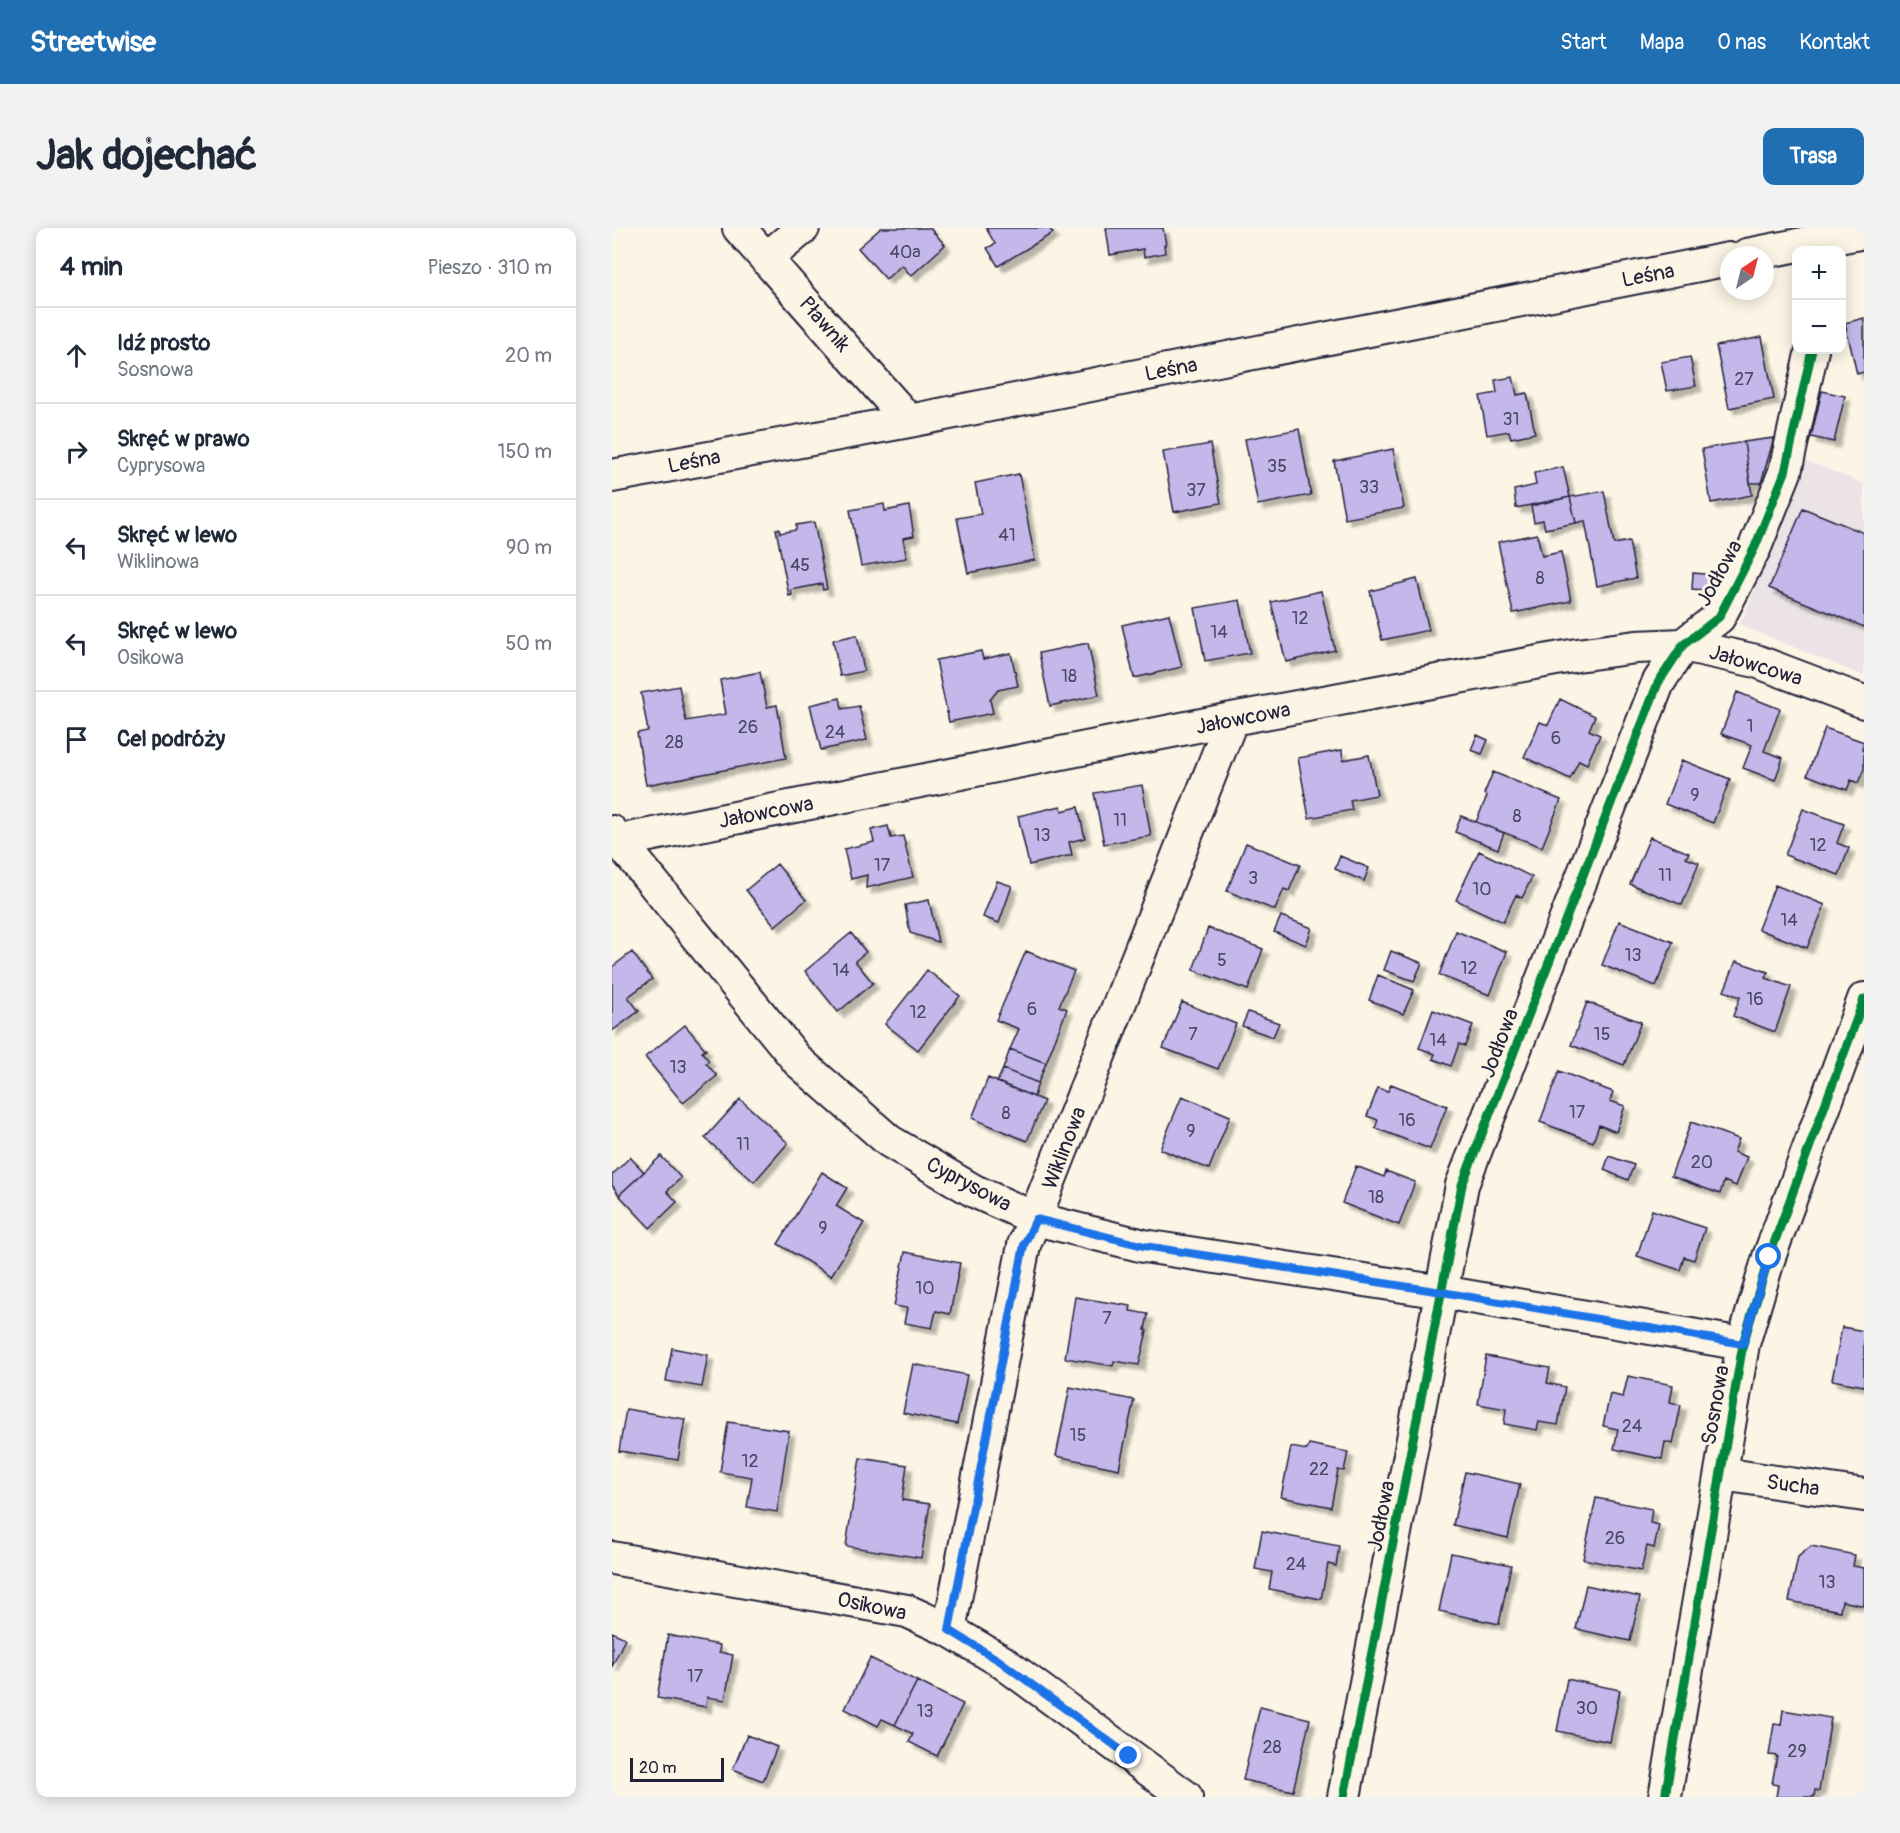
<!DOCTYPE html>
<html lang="pl">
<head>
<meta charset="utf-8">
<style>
  :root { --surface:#fff; --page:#f2f2f3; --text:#1f2937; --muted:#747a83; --line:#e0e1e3; --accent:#1f6fb2 }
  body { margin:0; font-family:Pangolin,sans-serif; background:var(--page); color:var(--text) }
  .controls { position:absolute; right:18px; top:18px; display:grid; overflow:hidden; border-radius:12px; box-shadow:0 3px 15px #0003 }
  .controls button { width:54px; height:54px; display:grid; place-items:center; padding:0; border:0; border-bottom:2px solid var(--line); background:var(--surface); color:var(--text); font:30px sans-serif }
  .compass { position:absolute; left:1108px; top:18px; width:54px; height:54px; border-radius:50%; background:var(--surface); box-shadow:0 3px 15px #0003; rotate:35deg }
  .scale { position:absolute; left:18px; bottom:15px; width:94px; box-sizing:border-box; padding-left:6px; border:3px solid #22223b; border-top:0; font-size:16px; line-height:21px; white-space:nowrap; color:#22223b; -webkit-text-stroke:4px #fcf5e5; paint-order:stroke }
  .stop { position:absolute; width:18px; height:18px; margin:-14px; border:4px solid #1a73e8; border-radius:50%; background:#fff }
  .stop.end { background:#1a73e8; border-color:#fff; box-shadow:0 2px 6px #0008 }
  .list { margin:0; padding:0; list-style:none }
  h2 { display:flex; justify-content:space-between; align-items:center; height:78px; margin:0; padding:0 24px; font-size:26px }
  h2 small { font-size:20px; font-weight:400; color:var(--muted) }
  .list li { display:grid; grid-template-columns:39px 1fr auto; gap:18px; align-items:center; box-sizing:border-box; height:96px; padding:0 24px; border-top:2px solid var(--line) }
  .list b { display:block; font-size:22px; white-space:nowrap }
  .list p { margin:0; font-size:20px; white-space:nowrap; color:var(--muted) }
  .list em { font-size:20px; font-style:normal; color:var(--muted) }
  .icon { flex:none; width:33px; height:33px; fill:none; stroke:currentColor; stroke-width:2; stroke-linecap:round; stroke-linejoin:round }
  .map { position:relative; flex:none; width:1252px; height:1569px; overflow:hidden; border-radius:12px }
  header { display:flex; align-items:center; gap:36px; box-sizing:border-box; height:84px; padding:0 30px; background:var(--accent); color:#fff }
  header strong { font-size:28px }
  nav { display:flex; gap:33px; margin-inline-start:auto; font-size:21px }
  .intro { display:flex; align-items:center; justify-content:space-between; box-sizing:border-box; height:144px; padding:0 36px }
  h1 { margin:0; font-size:42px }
  .button { padding:15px 27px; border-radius:12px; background:var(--accent); color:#fff; font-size:21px; font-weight:700 }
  main { display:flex; gap:36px; padding:0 36px }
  aside { flex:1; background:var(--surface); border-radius:12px; box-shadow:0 3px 15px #0003 }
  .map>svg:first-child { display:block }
</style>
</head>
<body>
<header>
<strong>Streetwise</strong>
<nav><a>Start</a><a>Mapa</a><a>O nas</a><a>Kontakt</a></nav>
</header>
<div class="intro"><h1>Jak dojechać</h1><a class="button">Trasa</a></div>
<main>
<aside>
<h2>4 min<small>Pieszo · 310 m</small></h2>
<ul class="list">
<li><svg class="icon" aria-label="ahead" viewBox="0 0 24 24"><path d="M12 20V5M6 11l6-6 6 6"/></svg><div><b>Idź prosto</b><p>Sosnowa</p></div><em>20 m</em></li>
<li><svg class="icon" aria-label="right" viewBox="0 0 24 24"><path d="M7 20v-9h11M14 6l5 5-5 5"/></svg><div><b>Skręć w prawo</b><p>Cyprysowa</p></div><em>150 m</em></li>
<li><svg class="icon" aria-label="left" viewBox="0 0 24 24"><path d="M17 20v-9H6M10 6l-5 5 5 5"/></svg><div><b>Skręć w lewo</b><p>Wiklinowa</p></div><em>90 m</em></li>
<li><svg class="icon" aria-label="left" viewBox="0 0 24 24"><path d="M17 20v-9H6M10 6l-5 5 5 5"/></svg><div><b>Skręć w lewo</b><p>Osikowa</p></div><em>50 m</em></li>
<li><svg class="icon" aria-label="arrive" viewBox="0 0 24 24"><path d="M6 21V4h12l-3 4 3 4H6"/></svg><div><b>Cel podróży</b></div></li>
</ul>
</aside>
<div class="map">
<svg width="1252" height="1569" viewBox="0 0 1252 1569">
  <defs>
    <filter id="shadow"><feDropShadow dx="5.5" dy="5.5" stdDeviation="1.5" flood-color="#0004"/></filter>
  </defs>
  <rect width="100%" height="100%" fill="#fcf5e5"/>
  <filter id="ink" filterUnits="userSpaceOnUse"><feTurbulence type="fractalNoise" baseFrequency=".0167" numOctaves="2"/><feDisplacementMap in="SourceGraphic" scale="12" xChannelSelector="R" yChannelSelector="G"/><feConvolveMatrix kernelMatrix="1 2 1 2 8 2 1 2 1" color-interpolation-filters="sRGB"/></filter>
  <g filter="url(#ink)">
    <!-- built -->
    <path fill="#ebe3e6" d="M1190,231L1252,256V448L1128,397L1150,343Z"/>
    <!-- building -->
    <path fill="#c3b8e9" stroke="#22223b" stroke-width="1.5" filter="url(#shadow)" d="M269,0H318L333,17L299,48L290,37L274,51L246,20Z
      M374,0H437L441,5L386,38L375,20L383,16Z
      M494,0H551L554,17H552L553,25L532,29L531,21L498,27Z
      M1252,90V144L1245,146L1233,95Z
      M1150,109L1162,171L1117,180L1104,118Z
      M1078,129L1084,158L1055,163L1049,134Z
      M901,149L905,167L915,165L923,205L899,210L897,203L875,207L868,168L885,165L883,152Z
      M1210,163L1233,168L1222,214L1199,209Z
      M687,201L699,267L646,277L633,211Z
      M1162,210L1149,255H1138L1132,214Z
      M1132,214L1140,267L1099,275L1090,221Z
      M598,216L609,275L562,284L551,224Z
      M781,221L792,280L733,291L722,233Z
      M951,239L958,269L904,280L902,262L924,257L922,245Z
      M407,246L423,332L356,345L345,290L369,286L363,255Z
      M992,263L1002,316L1017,313L1024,350L985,358L973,293L964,295L958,269Z
      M958,269L964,295L933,301L931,292L922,294L919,278Z
      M272,276L273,283L297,278L302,308L291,310L295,330L249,338L238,282Z
      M1191,280L1252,305V399L1157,360Z
      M202,294L215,361L211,362L210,356L179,362L180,367L177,368L164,301H167L168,305L184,302V297Z
      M925,306L930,328L949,324L959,373L901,385L886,314Z
      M1081,345L1104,347L1103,363L1080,361Z
      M805,351L817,402L770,412L758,363Z
      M709,363L723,422L674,434L659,374Z
      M628,372L638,425L593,433L583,380Z
      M557,386L570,439L522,450L510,397Z
      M245,407L252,443L228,448L221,412Z
      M476,415L487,467L438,478L427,425Z
      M369,423L371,431L399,425L406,458L386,462L378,472L381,485L337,494L324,432Z
      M148,444L155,479L165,477L174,530L34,557L25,505L36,503L29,465L67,458L74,493L114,486L108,452Z
      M1125,464L1168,481L1152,523L1171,530L1163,552L1131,540L1140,517L1109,506Z
      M228,470L230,481L247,478L255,512L209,522L198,477Z
      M948,471L983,488L977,502L988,507L975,536L967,532L958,551L912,529L928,494L936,497Z
      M1213,500L1252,514L1250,522L1252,523V541L1246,555L1239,552L1235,562L1195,547Z
      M865,507L876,512L870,526L859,522Z
      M730,522L731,532L757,527L765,567L738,572L740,582L697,590L686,530Z
      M1070,532L1118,551L1101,595L1053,576Z
      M881,544L949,572L930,619L864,594L875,568L872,566Z
      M530,557L539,608L492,616L482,565Z
      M449,578L450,583L466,579L473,610L457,614L460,627L417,637L406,588Z
      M1191,581L1232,596L1225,615L1237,620L1227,647L1173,627Z
      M849,588L892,605L886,621L843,604Z
      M276,598L279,610L291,608L301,649L254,660L255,647L239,651L232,621L262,614L259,602Z
      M1038,609L1077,625L1074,630L1087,635L1070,677L1018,656Z
      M634,615L688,637L677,663L672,661L663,682L615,663Z
      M867,623L920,649L910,670L904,667L891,694L844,672Z
      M728,628L757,640L752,653L723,641Z
      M165,636L194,672L163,698L134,662Z
      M385,653L400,658L387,695L371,689Z
      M1163,657L1213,677L1195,720L1146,701Z
      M317,672L326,714L298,705L293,677Z
      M669,688L700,700L694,717L662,704Z
      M1007,693L1061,714L1044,758L990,737Z
      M596,700L651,721L636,762L581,742Z
      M844,703L895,724L878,767L827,747Z
      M239,705L254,724L243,733L261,755L226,784L193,743Z
      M414,723L462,743L447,778L455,781L434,835L398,821L407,801L384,792Z
      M779,723L810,735L802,753L772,742Z
      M20,724L40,751L16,769L27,783L0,803V739Z
      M1124,733L1156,744L1154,750L1179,759L1163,804L1121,788L1128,769L1112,763Z
      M315,742L348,768L306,822L273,796Z
      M766,747L802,762L791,786L757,772Z
      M570,774L624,796L606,841L551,820Z
      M975,774L1029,794L1012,837L959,817Z
      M821,782L861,797L853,818L847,816L839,838L821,831L823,826L807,820Z
      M636,784L667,795L661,809L630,798Z
      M73,797L94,822L90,824L97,833L94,835L105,848L71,875L33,829Z
      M398,821L434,835L426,855L391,841Z
      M391,841L426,855L422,869L385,854Z
      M947,843L1001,864L998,873L1013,878L1004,904L987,897L981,914L928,894Z
      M376,850L432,873L415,913L360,890Z
      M779,856L835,878L818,921L763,900L766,892L755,888L766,860L776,863Z
      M570,868L618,888L597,941L548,921Z
      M128,871L176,915L142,954L93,910Z
      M1079,894L1127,911L1122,924L1135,929L1124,958L1112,953L1108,966L1059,948Z
      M49,928L69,950L55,963L65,974L38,1000L7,967Z
      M997,928L1022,937L1016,952L992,942Z
      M18,929L32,944L7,967L0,957V947Z
      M744,938L772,949L774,943L803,954L787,997L730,975Z
      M210,944L235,960L224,978L252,995L219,1048L166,1016Z
      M1040,982L1093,1000L1082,1032L1072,1029L1068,1042L1025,1028Z
      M293,1024L348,1035L338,1086L324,1083L320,1100L292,1095L295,1080L282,1078Z
      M463,1069L519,1078L518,1083L536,1086L533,1102L535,1103L527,1137L502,1133L501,1138L453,1130Z
      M1230,1099L1252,1103V1158L1220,1152Z
      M60,1120L96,1127L90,1159L54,1153Z
      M874,1128L938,1140L935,1155L953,1159L946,1197L927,1194L925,1202L892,1196L894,1181L866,1176Z
      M301,1136L355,1147L345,1196L291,1185Z
      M1016,1148L1061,1157L1058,1174L1069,1177L1061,1216L1053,1214L1050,1231L1002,1221L1006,1201L991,1198L998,1166L1011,1169Z
      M458,1159L522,1172L507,1241L444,1228Z
      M14,1181L73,1191L66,1232L7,1223Z
      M116,1194L177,1203L165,1284L135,1279L140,1249L108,1244Z
      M697,1216L736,1224L732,1243L726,1242L719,1279L669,1269L679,1219L695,1222Z
      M248,1230L295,1237L290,1272L318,1276L309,1330L234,1318Z
      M853,1244L908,1256L896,1310L841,1297Z
      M984,1270L1040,1281L1038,1295L1047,1297L1042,1320L1035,1318L1029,1343L971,1331Z
      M650,1303L727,1318L724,1338L716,1336L709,1371L657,1361L660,1344L643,1341Z
      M1199,1318L1243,1327L1241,1338L1252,1340V1378L1230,1373L1228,1383L1177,1373L1186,1329Z
      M839,1325L899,1337L887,1396L827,1383Z
      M974,1357L1028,1369L1018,1413L964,1401Z
      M0,1404L13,1410L0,1439Z
      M56,1407L108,1417L107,1424L121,1427L113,1472L95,1469L94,1479L45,1470Z
      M258,1430L305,1453L283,1497L270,1491L266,1498L233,1481Z
      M955,1451L1008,1462L998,1514L945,1503Z
      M305,1453L351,1476L325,1528L297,1514L301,1506L283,1497Z
      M648,1479L698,1491L681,1563L631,1552Z
      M1171,1482L1219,1490L1207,1563L1203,1562L1202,1569H1164L1166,1557L1160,1556L1165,1528L1157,1527L1162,1496L1169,1497Z
      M135,1507L165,1519L151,1553L121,1541Z"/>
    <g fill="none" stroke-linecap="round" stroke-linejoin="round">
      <defs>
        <path id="minor" d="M127,0L297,193
          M1135,27L1252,4
          M155,30L191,0
          M0,248L297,193L1117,31
          M0,604L186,833L277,913L362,963L424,991L532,1018L830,1064L1131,1116
          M7,613L620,491L965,427L1024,419L1071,417L1144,433L1252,474
          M1110,1246L1252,1267
          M0,1330L295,1383L337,1402L389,1433L574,1569
          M337,1402L412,1017L620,491
          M732,1569L850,957L1046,455L1071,417L1107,389L1143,319L1173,244L1200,122
          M1053,1569L1131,1116L1157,1029L1252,771"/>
      </defs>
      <!-- minor casing -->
      <use href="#minor" stroke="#22223b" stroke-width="36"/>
      <!-- minor -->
      <use href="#minor" stroke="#fcf5e5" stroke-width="32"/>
      <defs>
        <path id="cycleway" d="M732,1569L850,957L1046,455L1071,417L1107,389L1143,319L1173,244L1200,122
          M1053,1569L1131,1116L1157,1029L1252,771"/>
      </defs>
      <!-- cycleway casing -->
      <use href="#cycleway" stroke="#fcf5e5" stroke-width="13"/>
      <!-- cycleway -->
      <use href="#cycleway" stroke="#00873e" stroke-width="9"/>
    </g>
  </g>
  <g fill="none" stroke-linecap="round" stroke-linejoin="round" filter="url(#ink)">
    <!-- route -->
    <path stroke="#1a73e8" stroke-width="8" d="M517,1528L388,1433L337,1402L412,1017L424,991L532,1018L830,1064L1131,1116L1157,1029"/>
  </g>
  <g text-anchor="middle" stroke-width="6" stroke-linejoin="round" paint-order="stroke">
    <!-- number labels -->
    <g font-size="18" fill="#4a4866">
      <text x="293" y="30">40a</text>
      <text x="1132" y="157">27</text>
      <text x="899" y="197">31</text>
      <text x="665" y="244">35</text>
      <text x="757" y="265">33</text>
      <text x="584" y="268">37</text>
      <text x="395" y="313">41</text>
      <text x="188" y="343">45</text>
      <text x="928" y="356">8</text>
      <text x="688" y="396">12</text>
      <text x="607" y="410">14</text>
      <text x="457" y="454">18</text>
      <text x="1138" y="504">1</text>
      <text x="136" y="505">26</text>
      <text x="223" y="510">24</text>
      <text x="944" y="516">6</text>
      <text x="62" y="520">28</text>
      <text x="1083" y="573">9</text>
      <text x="905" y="594">8</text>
      <text x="508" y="598">11</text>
      <text x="430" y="613">13</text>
      <text x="1206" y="623">12</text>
      <text x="270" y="643">17</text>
      <text x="1053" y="653">11</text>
      <text x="641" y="656">3</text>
      <text x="870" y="667">10</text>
      <text x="1177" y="698">14</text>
      <text x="1021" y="733">13</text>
      <text x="610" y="738">5</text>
      <text x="857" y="746">12</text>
      <text x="229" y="748">14</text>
      <text x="1143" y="777">16</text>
      <text x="420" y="787">6</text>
      <text x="306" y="790">12</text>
      <text x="581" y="812">7</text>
      <text x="990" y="812">15</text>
      <text x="826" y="818">14</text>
      <text x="66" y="845">13</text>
      <text x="965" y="890">17</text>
      <text x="394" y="891">8</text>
      <text x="795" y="898">16</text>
      <text x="579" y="909">9</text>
      <text x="131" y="922">11</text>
      <text x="1090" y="940">20</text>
      <text x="764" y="975">18</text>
      <text x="211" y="1006">9</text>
      <text x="313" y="1066">10</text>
      <text x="495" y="1096">7</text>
      <text x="1020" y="1204">24</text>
      <text x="466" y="1213">15</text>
      <text x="138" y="1239">12</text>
      <text x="707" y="1247">22</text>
      <text x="1003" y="1316">26</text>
      <text x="684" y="1342">24</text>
      <text x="1215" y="1360">13</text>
      <text x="83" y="1454">17</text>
      <text x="975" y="1486">30</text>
      <text x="313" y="1489">13</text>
      <text x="660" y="1525">28</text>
      <text x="1185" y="1529">29</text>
    </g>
    <!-- street labels -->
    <g font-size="21" fill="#22223b" stroke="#fcf5e5">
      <text transform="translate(1036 47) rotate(-11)" y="7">Leśna</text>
      <text transform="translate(213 96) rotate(49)" y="7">Pławnik</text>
      <text transform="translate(559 141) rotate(-11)" y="7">Leśna</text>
      <text transform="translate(82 233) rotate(-11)" y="7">Leśna</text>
      <text transform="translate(1107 345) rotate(-61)" y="7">Jodłowa</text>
      <text transform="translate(1144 437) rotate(17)" y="7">Jałowcowa</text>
      <text transform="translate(631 490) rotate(-11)" y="7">Jałowcowa</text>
      <text transform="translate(154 584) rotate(-11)" y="7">Jałowcowa</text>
      <text transform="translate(887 815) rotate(-69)" y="7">Jodłowa</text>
      <text transform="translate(452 920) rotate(-69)" y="7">Wiklinowa</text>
      <text transform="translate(357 956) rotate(28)" y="7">Cyprysowa</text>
      <text transform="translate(1103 1177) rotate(-80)" y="7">Sosnowa</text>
      <text transform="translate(1181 1257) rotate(8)" y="7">Sucha</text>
      <text transform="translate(769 1288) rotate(-79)" y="7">Jodłowa</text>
      <text transform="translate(260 1378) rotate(12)" y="7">Osikowa</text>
    </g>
  </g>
</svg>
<div class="controls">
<button>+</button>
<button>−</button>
</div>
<svg class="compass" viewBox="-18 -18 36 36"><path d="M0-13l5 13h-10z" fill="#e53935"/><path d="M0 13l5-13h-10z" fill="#747a83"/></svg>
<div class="scale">20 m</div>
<div class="stop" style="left:1157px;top:1029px"></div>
<div class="stop end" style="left:517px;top:1528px"></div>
</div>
</main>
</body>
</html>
